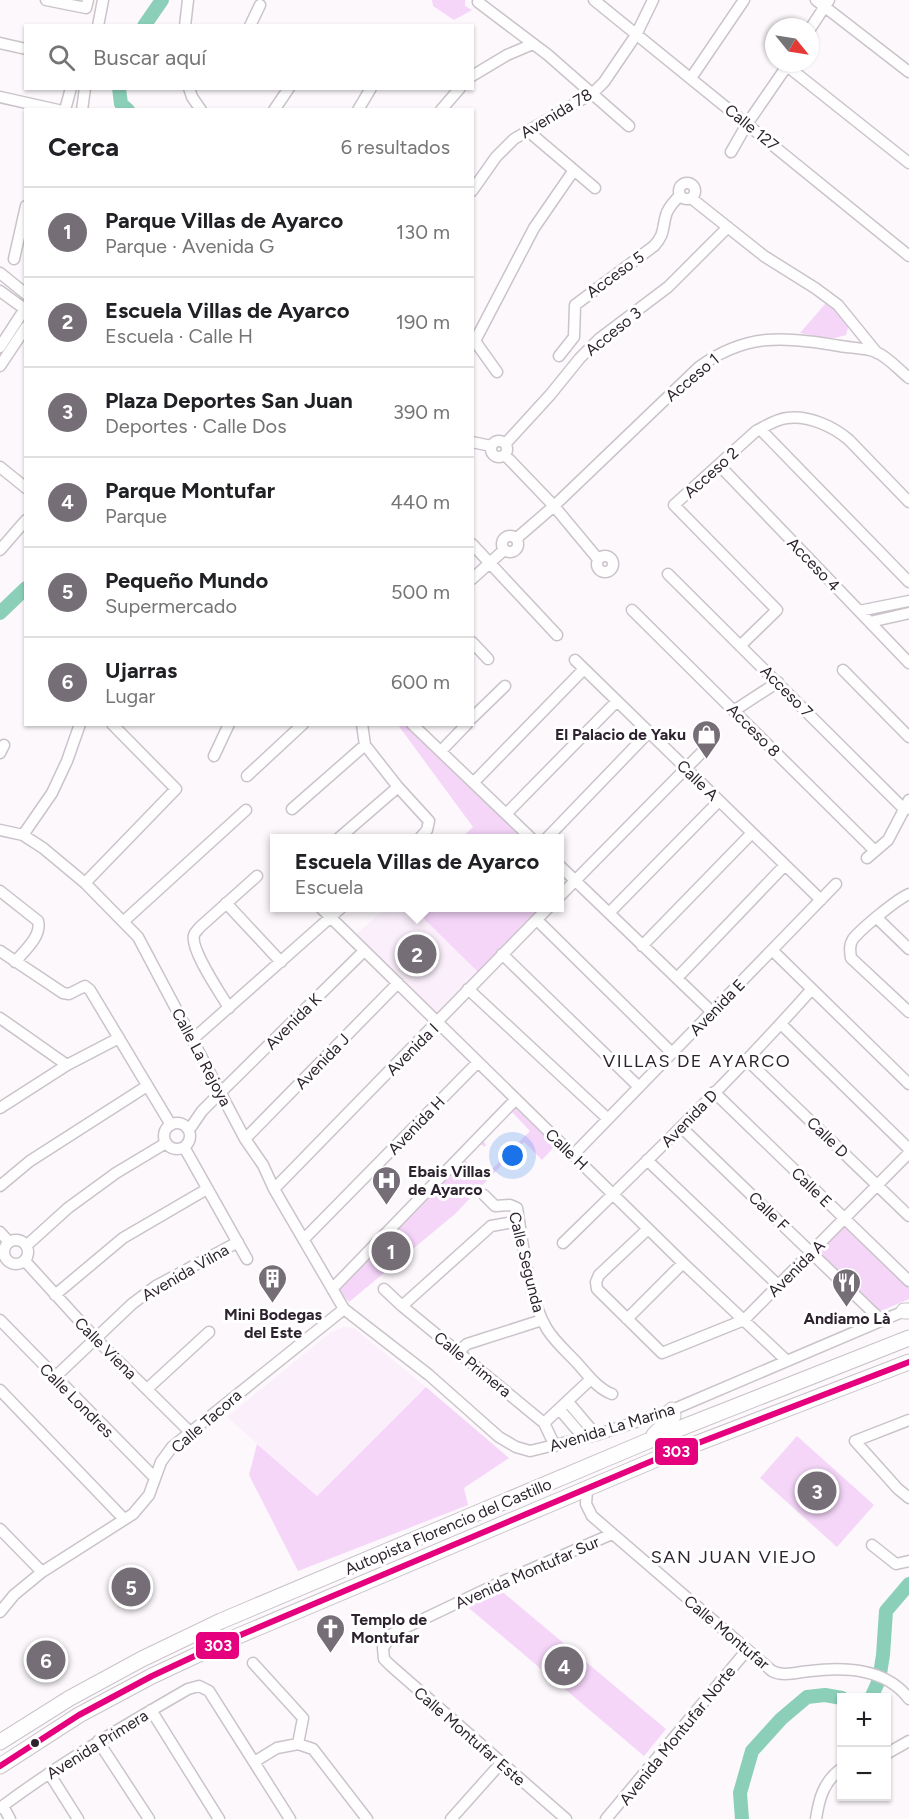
<!DOCTYPE html>
<html lang="es">
<head>
<meta charset="utf-8">
<style>
  :root { --surface:#fff; --page:#f6f6f6; --text:#202124; --muted:#757577; --line:#e0e0e0; --accent:#756e76 }
  body { margin:0; font-family:Figtree,sans-serif; background:var(--page); color:var(--text) }
  .controls { position:absolute; right:18px; bottom:18px; display:grid; overflow:hidden; border-radius:0px; box-shadow:0 2px 4px #0004 }
  .controls button { width:54px; height:54px; display:grid; place-items:center; padding:0; border:0; border-bottom:2px solid var(--line); background:var(--surface); color:var(--text); font:30px sans-serif }
  .compass { position:absolute; left:765px; top:18px; width:54px; height:54px; border-radius:50%; background:var(--surface); box-shadow:0 2px 4px #0004; rotate:120deg }
  .you { position:absolute; left:513px; top:1156px; width:21px; height:21px; margin:-15px; border:4px solid #fff; border-radius:50%; background:#1a73e8; box-shadow:0 0 0 9px #1a73e833 }
  .badge { display:grid; place-items:center; width:39px; height:39px; border-radius:50%; background:var(--accent); color:#fff; font-size:20px; font-weight:700 }
  .pin { position:absolute; translate:-50% -50%; border:3px solid #fff; box-shadow:0 2px 6px #0006 }
  .popup { position:absolute; left:270px; top:834px; width:294px; height:78px; box-sizing:border-box; display:grid; place-content:center; border-radius:0px; background:var(--surface); filter:drop-shadow(0 2px 4px #0005); font-size:20px; white-space:nowrap; color:var(--muted) }
  .popup b { font-size:22px; color:var(--text) }
  .popup::after { content:''; position:absolute; left:50%; top:100%; margin-left:-12px; border:12px solid transparent; border-top-color:var(--surface) }
  .list { margin:0; padding:0; list-style:none }
  h2 { display:flex; justify-content:space-between; align-items:center; height:78px; margin:0; padding:0 24px; font-size:26px }
  h2 small { font-size:20px; font-weight:400; color:var(--muted) }
  .list li { display:grid; grid-template-columns:39px 1fr auto; gap:18px; align-items:center; box-sizing:border-box; height:90px; padding:0 24px; border-top:2px solid var(--line) }
  .list b { display:block; font-size:22px; white-space:nowrap }
  .list p { margin:0; font-size:20px; white-space:nowrap; color:var(--muted) }
  .list em { font-size:20px; font-style:normal; color:var(--muted) }
  .icon { flex:none; width:33px; height:33px; fill:none; stroke:currentColor; stroke-width:2; stroke-linecap:round; stroke-linejoin:round }
  .map { position:relative; flex:none; width:909px; height:1819px; overflow:hidden }
  .search { position:absolute; background:var(--surface); box-shadow:0 2px 4px #0004; left:24px; top:24px; width:450px; height:66px; display:flex; align-items:center; gap:15px; box-sizing:border-box; padding:0 21px; border-radius:0px; color:var(--muted); font-size:22px }
  .panel { position:absolute; background:var(--surface); box-shadow:0 2px 4px #0004; left:24px; top:108px; width:450px; height:618px; border-radius:0px }
  .map>svg:first-child { display:block }
</style>
</head>
<body>
<div class="map">
<svg width="909" height="1819" viewBox="0 0 909 1819">
  <rect width="100%" height="100%" fill="#fcf8fc"/>
  <!-- built -->
  <path fill="#fbeffc" d="M386,908H413L479,973L437,1017L355,935Z
    M344,1327L354,1328L426,1387L317,1496L227,1417L331,1332Z"/>
  <!-- green -->
  <path fill="#f5d6f9" fill-rule="evenodd" d="M432,0H465V6L472,10L454,20L433,6Z
    M826,303L846,319L849,324L846,335L831,339L800,333Z
    M398,725H407L523,838H461L473,827Z
    M413,908H543L479,973Z
    M515,1107L556,1145L542,1160L524,1142L455,1214L349,1302L336,1288ZM512,1112L530,1131L482,1179L464,1159L480,1143L484,1147L486,1145L483,1140Z
    M844,1225L909,1288V1299L879,1312L817,1251Z
    M426,1387L509,1458L464,1488L468,1505L298,1571L249,1475L257,1444L317,1496Z
    M797,1436L874,1505L837,1547L760,1478Z
    M499,1589L666,1729L644,1756L463,1603Z"/>
  <g fill="none" stroke-linecap="round" stroke-linejoin="round">
    <!-- river -->
    <path stroke="#8bcfb9" stroke-width="14" d="M144,26L162,0
      M119,88L121,104L128,110
      M0,613L26,588
      M871,1698L879,1680L883,1655L886,1611L909,1584
      M742,1819L740,1793L752,1751L781,1719L807,1697L825,1695L842,1698"/>
    <defs>
      <path id="minor" d="M46,0L86,8L88,0
        M594,0L909,256
        M816,0L909,72
        M478,2L548,55L629,126
        M98,26L103,0
        M185,26L188,0
        M250,26L260,5
        M810,29L829,0
        M0,43L26,49
        M787,66L909,163
        M472,76L507,55L533,44
        M691,78L744,0
        M189,88L192,97L201,110
        M0,97L58,110
        M65,110L71,88
        M82,110L85,88
        M274,110L289,88
        M358,110L371,88
        M441,110L460,88
        M528,131L595,188
        M731,152L747,124L789,63
        M679 191a8 8 0 1 1 16 0a8 8 0 1 1-16 0Z
        M472,191L496,157L514,139L593,93L604,82L636,35L653,0
        M691,198L764,256L815,288L838,305L877,353
        M14,259L26,206
        M0,273L26,294
        M0,291L26,310
        M472,337L497,372
        M475,341L534,228L574,170
        M0,347L26,307
        M559,356L574,337L575,305L654,246C665,234 662,229 666,215C668,207 675,201 680,195
        M0,366L26,327
        M760,429L909,582
        M491 449a8 8 0 1 1 16 0a8 8 0 1 1-16 0Z
        M472,442L491,446
        M506,443L550,395L580,358L599,339L668,287L728,227
        M505,455L554,506L598,559
        M719,465L909,663
        M0,467L26,488
        M502 544a8 8 0 1 1 16 0a8 8 0 1 1-16 0Z
        M517,538L554,506L699,367C746,333 785,336 840,346C851,348 866,348 876,352C888,357 899,370 909,378
        M472,544L557,635
        M0,550L26,520
        M597 564a8 8 0 1 1 16 0a8 8 0 1 1-16 0Z
        M668,574L905,810
        M472,579L504,550
        M632,610L875,851
        M859,611L909,601
        M870,622L909,613
        M472,642L488,659
        M740,646L777,610L674,505L756,431C766,426 776,419 787,418C809,415 834,427 849,440L909,502
        M575,660L821,900
        M843,670L909,737
        M735,710L778,682
        M472,718L505,686
        M412,724L531,838
        M365,745L398,787L429,821L427,830L420,838
        M441,751L467,724
        M0,753L4,745
        M214,756L229,724
        M247,776L303,724
        M474,782L584,669
        M292,809L365,745L362,724
        M506,814L617,701
        M0,830L23,835L43,848L85,883L138,937L245,1139L263,1165L274,1189L344,1309L429,1375L499,1437L516,1447L530,1451L596,1435L672,1410L909,1309
        M23,835L52,793L67,761L80,724
        M339,838L398,787
        M547,838L649,732
        M867,858L888,840L909,800
        M560,866L712,1012
        M85,883L176,789L112,724
        M0,891L38,921C42,936 25,950 15,962
        M909,894C897,899 862,928 853,939C849,945 850,951 851,958L909,1012
        M560,896L708,746
        M226,903L281,962
        M321,908L683,1263L787,1361
        M609,913L719,801
        M877,918L909,949
        M537,920L672,1053
        M124,921L246,810
        M642,946L752,833
        M772,950L909,1084
        M0,951L63,993L69,994L85,986L90,990L171,1125
        M502,954L639,1087
        M677,978L785,865
        M468,989L608,1119
        M229,1008C221,994 190,950 194,935C195,932 198,930 200,927L257,876
        M0,1018L67,1065
        M781,1024L909,1149
        M193,1039L341,908
        M746,1059L909,1216
        M714,1092L909,1281
        M0,1108L67,1065L119,1038
        M164 1136a13 13 0 1 1 26 0a13 13 0 1 1-26 0Z
        M681,1127L882,1321
        M189,1130L202,1111L221,1092L364,951
        M245,1139L398,983
        M184,1147L247,1259
        M573,1155L836,884
        M647,1160L778,1285
        M0,1186L30,1161L147,1086
        M274,1189L548,908
        M484,1195L495,1206L510,1205L517,1208C523,1244 528,1298 547,1329C555,1342 568,1353 578,1364C588,1375 598,1389 612,1394
        M648,1229L599,1275L596,1282L597,1289L662,1353L744,1320L909,1153
        M0,1232L9,1242
        M304,1239L478,1062
        M4 1252a12 12 0 1 1 24 0a12 12 0 1 1-24 0Z
        M563,1243C647,1161 733,1078 811,990
        M26,1246L68,1208L116,1173L166,1143
        M25,1261L96,1339L190,1432
        M332,1289L516,1099
        M384,1289L402,1306L544,1423L555,1446
        M55,1295L123,1238L207,1189
        M402,1306L491,1226L519,1221
        M627,1319L683,1263
        M0,1320L155,1478
        M458,1352L467,1344L542,1320
        M54,1378L132,1304L156,1286L238,1242
        M147,1389L209,1332
        M0,1390L124,1519
        M568,1402L596,1435
        M560,1410L584,1438
        M909,1420L855,1441L898,1489L909,1498
        M544,1423L591,1379
        M587,1490L586,1504L592,1516L772,1671C783,1677 798,1672 810,1671C845,1667 886,1668 909,1699
        M0,1529L42,1572
        M872,1545L896,1564L909,1561
        M0,1612L14,1595L42,1572L133,1514L149,1495L161,1462L172,1447L344,1309
        M253,1663L303,1718L298,1744L313,1749L367,1819
        M151,1710L219,1819
        M98,1741L149,1819
        M886,1754L909,1741
        M254,1762L277,1748L298,1744
        M49,1773L78,1819
        M3,1806L10,1819
        M0,1808C60,1763 124,1726 188,1689L199,1686L209,1691L290,1819
        M451,1819L501,1763
        M566,1819L390,1665L384,1659L383,1648L392,1634L499,1583L612,1534
        M606,1819L747,1650
        M816,1819C819,1798 824,1781 842,1768"/>
      <path id="highway" d="M904,1311H909
        M654,1435L673,1416L672,1410
        M0,1742L70,1698L142,1659L221,1621L648,1441L909,1338
        M0,1766L79,1715L152,1676L231,1639L659,1458L909,1362"/>
    </defs>
    <!-- minor casing -->
    <use href="#minor" stroke="#cac4ca" stroke-width="13"/>
    <!-- highway casing -->
    <use href="#highway" stroke="#cac4ca" stroke-width="17"/>
    <!-- minor -->
    <use href="#minor" stroke="#fffeff" stroke-width="10"/>
    <!-- highway -->
    <use href="#highway" stroke="#fffeff" stroke-width="15"/>
    <defs>
      <path id="bus-1" d="M0,1766L79,1715L152,1676L231,1639L659,1458L909,1362"/>
    </defs>
    <!-- bus-1 casing -->
    <use href="#bus-1" stroke="#fff" stroke-width="10"/>
    <!-- bus-1 -->
    <use href="#bus-1" stroke="#e5007d" stroke-width="6"/>
  </g>
  <!-- icons -->
  <defs>
    <symbol id="shop-pin" viewBox="-11 -11 22 30"><path d="M0 17L-7.5 6A9.5 9.5 0 1 1 7.5 6Z" fill="#756e76" stroke="#fff"/><path d="M-5-2.5h2.3a2.7 3.5 0 0 1 5.4 0H5L5.5 6h-11ZM-1.5-2.5h3a1.5 2.3 0 0 0-3 0Z" fill="#fff"/></symbol>
    <symbol id="hospital-pin" viewBox="-11 -11 22 30"><path d="M0 17L-7.5 6A9.5 9.5 0 1 1 7.5 6Z" fill="#756e76" stroke="#fff"/><path d="M-5-5h3v3.5h4V-5h3V5h-3V1.5h-4V5h-3Z" fill="#fff"/></symbol>
    <symbol id="building-pin" viewBox="-11 -11 22 30"><path d="M0 17L-7.5 6A9.5 9.5 0 1 1 7.5 6Z" fill="#756e76" stroke="#fff"/><path d="M-4-6H4V6H1V3H-1V6H-4ZM-2.5-4.3h1.7v1.8h-1.7ZM.8-4.3h1.7v1.8H.8ZM-2.5-1h1.7V.8h-1.7ZM.8-1h1.7V.8H.8Z" fill="#fff"/></symbol>
    <symbol id="restaurant-pin" viewBox="-11 -11 22 30"><path d="M0 17L-7.5 6A9.5 9.5 0 1 1 7.5 6Z" fill="#756e76" stroke="#fff"/><path d="M-5-6h1v4h1v-4h1v4h1v-4h1v5L-1.5 .5V6h-2V.5L-5-1ZM5-6V6H3V1.5H1.5Q1.5-4 5-6Z" fill="#fff"/></symbol>
    <symbol id="church-pin" viewBox="-11 -11 22 30"><path d="M0 17L-7.5 6A9.5 9.5 0 1 1 7.5 6Z" fill="#756e76" stroke="#fff"/><path d="M-1.2-6h2.4v3.5h3.3v2.4h-3.3V6h-2.4V-.1h-3.3v-2.4h3.3Z" fill="#fff"/></symbol>
  </defs>
  <g fill-rule="evenodd">
    <use href="#shop-pin" x="690" y="718" width="33" height="45"/>
    <use href="#hospital-pin" x="370" y="1164" width="33" height="45"/>
    <use href="#building-pin" x="256" y="1262" width="33" height="45"/>
    <use href="#restaurant-pin" x="830" y="1266" width="33" height="45"/>
    <use href="#church-pin" x="314" y="1612" width="33" height="45"/>
  </g>
  <!-- markers -->
  <circle fill="#2d232e" stroke="#fff" stroke-width="2" cx="35" cy="1743" r="5"/>
  <g text-anchor="middle" stroke-width="6" stroke-linejoin="round" paint-order="stroke">
    <!-- street labels -->
    <g font-size="16" fill="#2d232e" stroke="#fff">
      <text transform="translate(556 113) rotate(-31)" y="6">Avenida 78</text>
      <text transform="translate(752 127) rotate(39)" y="6">Calle 127</text>
      <text transform="translate(615 274) rotate(-36)" y="6">Acceso 5</text>
      <text transform="translate(613 331) rotate(-39)" y="6">Acceso 3</text>
      <text transform="translate(692 377) rotate(-40)" y="6">Acceso 1</text>
      <text transform="translate(711 472) rotate(-42)" y="6">Acceso 2</text>
      <text transform="translate(814 564) rotate(46)" y="6">Acceso 4</text>
      <text transform="translate(787 691) rotate(45)" y="6">Acceso 7</text>
      <text transform="translate(754 730) rotate(45)" y="6">Acceso 8</text>
      <text transform="translate(698 780) rotate(44)" y="6">Calle A</text>
      <text transform="translate(717 1007) rotate(-46)" y="6">Avenida E</text>
      <text transform="translate(293 1021) rotate(-45)" y="6">Avenida K</text>
      <text transform="translate(412 1049) rotate(-45)" y="6">Avenida I</text>
      <text transform="translate(202 1057) rotate(62)" y="6">Calle La Rejoya</text>
      <text transform="translate(322 1061) rotate(-46)" y="6">Avenida J</text>
      <text transform="translate(689 1118) rotate(-46)" y="6">Avenida D</text>
      <text transform="translate(416 1125) rotate(-46)" y="6">Avenida H</text>
      <text transform="translate(828 1137) rotate(44)" y="6">Calle D</text>
      <text transform="translate(567 1149) rotate(44)" y="6">Calle H</text>
      <text transform="translate(812 1187) rotate(44)" y="6">Calle E</text>
      <text transform="translate(769 1211) rotate(44)" y="6">Calle F</text>
      <text transform="translate(527 1262) rotate(76)" y="6">Calle Segunda</text>
      <text transform="translate(796 1268) rotate(-45)" y="6">Avenida A</text>
      <text transform="translate(185 1272) rotate(-30)" y="6">Avenida Vilna</text>
      <text transform="translate(106 1348) rotate(45)" y="6">Calle Viena</text>
      <text transform="translate(473 1364) rotate(39)" y="6">Calle Primera</text>
      <text transform="translate(77 1400) rotate(45)" y="6">Calle Londres</text>
      <text transform="translate(206 1421) rotate(-41)" y="6">Calle Tacora</text>
      <text transform="translate(612 1427) rotate(-17)" y="6">Avenida La Marina</text>
      <text transform="translate(448 1526) rotate(-23)" y="6">Autopista Florencio del Castillo</text>
      <text transform="translate(527 1572) rotate(-24)" y="6">Avenida Montufar Sur</text>
      <text transform="translate(727 1632) rotate(40)" y="6">Calle Montufar</text>
      <text transform="translate(677 1735) rotate(-51)" y="6">Avenida Montufar Norte</text>
      <text transform="translate(470 1736) rotate(41)" y="6">Calle Montufar Este</text>
      <text transform="translate(97 1744) rotate(-32)" y="6">Avenida Primera</text>
    </g>
    <!-- poi labels -->
    <g font-size="16" font-weight="bold" fill="#2d232e" stroke="#fff" text-anchor="start">
      <text x="686" y="740" text-anchor="end">El Palacio de Yaku</text>
      <text x="408" y="1177">Ebais Villas<tspan x="408" dy="18">de Ayarco</tspan></text>
      <text x="273" y="1320" text-anchor="middle">Mini Bodegas<tspan x="273" dy="18">del Este</tspan></text>
      <text x="847" y="1324" text-anchor="middle">Andiamo Là</text>
      <text x="351" y="1625">Templo de<tspan x="351" dy="18">Montufar</tspan></text>
    </g>
    <!-- neighbourhood labels -->
    <g font-size="18" letter-spacing="1.5" fill="#2d232e" stroke="#fff">
      <text x="697" y="1067">VILLAS DE AYARCO</text>
      <text x="734" y="1563">SAN JUAN VIEJO</text>
    </g>
  </g>
  <g stroke="#fff" stroke-width="2">
    <rect x="654" y="1437" width="45" height="29" rx="6" fill="#e5007d"/>
    <rect x="195" y="1631" width="45" height="29" rx="6" fill="#e5007d"/>
  </g>
  <g font-size="16" text-anchor="middle" font-weight="bold" fill="#fff">
    <text x="676" y="1457">303</text>
    <text x="218" y="1651">303</text>
  </g>
</svg>
<div class="controls">
<button>+</button>
<button>−</button>
</div>
<svg class="compass" viewBox="-18 -18 36 36"><path d="M0-13l5 13h-10z" fill="#e53935"/><path d="M0 13l5-13h-10z" fill="#757577"/></svg>
<div class="you"></div>
<div class="pin badge" style="left:391px;top:1251px">1</div>
<div class="pin badge" style="left:417px;top:954px">2</div>
<div class="popup"><b>Escuela Villas de Ayarco</b>Escuela</div>
<div class="pin badge" style="left:817px;top:1491px">3</div>
<div class="pin badge" style="left:564px;top:1666px">4</div>
<div class="pin badge" style="left:131px;top:1587px">5</div>
<div class="pin badge" style="left:46px;top:1660px">6</div>
<div class="search"><svg class="icon" aria-label="search" viewBox="0 0 24 24"><circle cx="10" cy="10" r="6"/><path d="M15 15l6 6"/></svg>Buscar aquí</div>
<section class="panel">
<h2>Cerca<small>6 resultados</small></h2>
<ul class="list">
<li><span class="badge">1</span><div><b>Parque Villas de Ayarco</b><p>Parque · Avenida G</p></div><em>130 m</em></li>
<li><span class="badge">2</span><div><b>Escuela Villas de Ayarco</b><p>Escuela · Calle H</p></div><em>190 m</em></li>
<li><span class="badge">3</span><div><b>Plaza Deportes San Juan</b><p>Deportes · Calle Dos</p></div><em>390 m</em></li>
<li><span class="badge">4</span><div><b>Parque Montufar</b><p>Parque</p></div><em>440 m</em></li>
<li><span class="badge">5</span><div><b>Pequeño Mundo</b><p>Supermercado</p></div><em>500 m</em></li>
<li><span class="badge">6</span><div><b>Ujarras</b><p>Lugar</p></div><em>600 m</em></li>
</ul>
</section>
</div>
</body>
</html>
